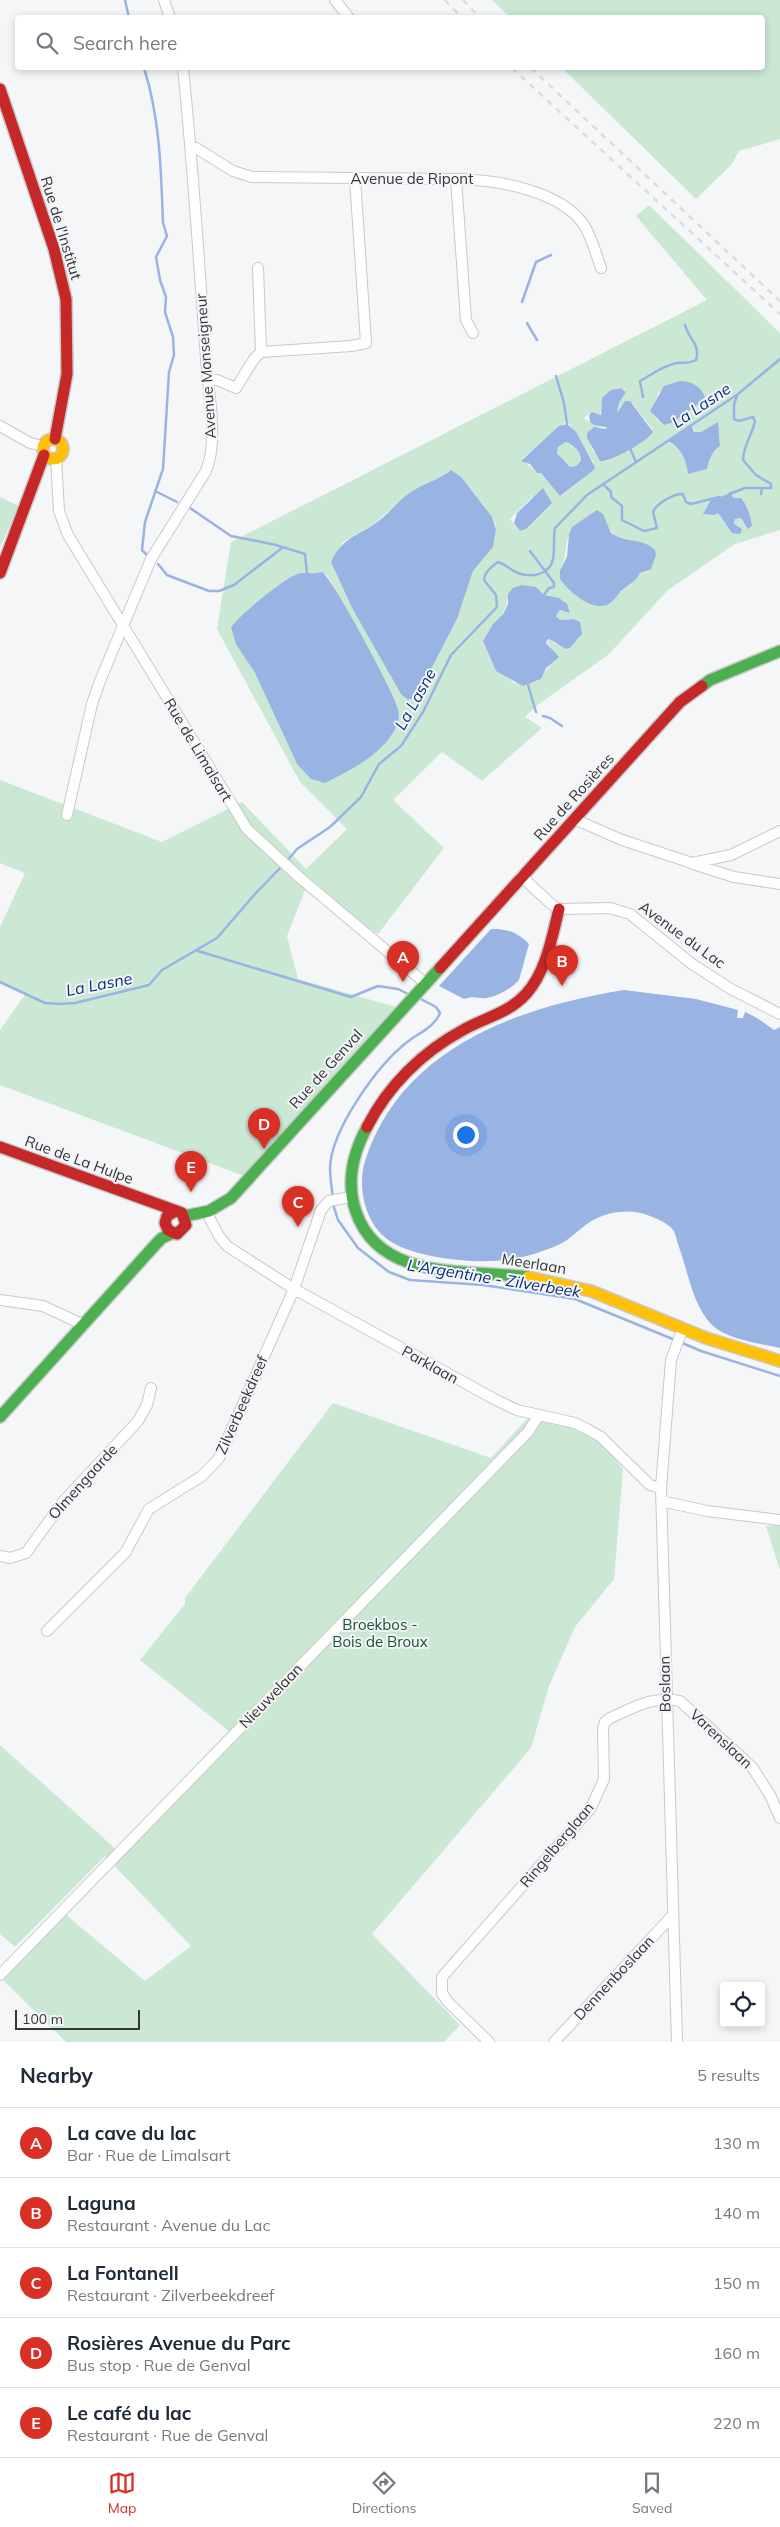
<!DOCTYPE html>
<html lang="en">
<head>
<meta charset="utf-8">
<style>
  :root { --surface:#fff; --page:#f6f6f7; --text:#1f2937; --muted:#747a83; --line:#e0e1e3; --accent:#d93025 }
  body { margin:0; font-family:Mulish,sans-serif; background:var(--page); color:var(--text) }
  .controls { position:absolute; right:15px; bottom:15px; display:grid; overflow:hidden; border-radius:5px; box-shadow:0 2px 8px #0003 }
  .controls button { width:45px; height:45px; display:grid; place-items:center; padding:0; border:0; border-bottom:1px solid var(--line); background:var(--surface); color:var(--text); font:25px sans-serif }
  .scale { position:absolute; left:15px; bottom:12px; width:125px; box-sizing:border-box; padding-left:5px; border:2px solid #353536; border-top:0; font-size:14px; line-height:18px; white-space:nowrap; color:#353536; -webkit-text-stroke:4px #f4f5f8; paint-order:stroke }
  .you { position:absolute; left:465px; top:1134px; width:18px; height:18px; margin:-12px; border:4px solid #fff; border-radius:50%; background:#1a73e8; box-shadow:0 0 0 8px #1a73e833 }
  .badge { display:grid; place-items:center; width:32px; height:32px; border-radius:50%; background:var(--accent); color:#fff; font-size:16px; font-weight:700 }
  .pin { position:absolute; translate:-50% -41px; filter:drop-shadow(0 1px 2px #0008) }
  .pin::after { content:''; position:absolute; top:26px; width:18px; height:15px; background:inherit; clip-path:polygon(0 0,100% 0,50% 100%) }
  .list { margin:0; padding:0; list-style:none }
  h2 { display:flex; justify-content:space-between; align-items:center; height:65px; margin:0; padding:0 20px; font-size:21px }
  h2 small { font-size:16px; font-weight:400; color:var(--muted) }
  .list li { display:grid; grid-template-columns:32px 1fr auto; gap:15px; align-items:center; box-sizing:border-box; height:70px; padding:0 20px; border-top:1px solid var(--line) }
  .list b { display:block; font-size:19px; white-space:nowrap }
  .list p { margin:0; font-size:16px; white-space:nowrap; color:var(--muted) }
  .list em { font-size:16px; font-style:normal; color:var(--muted) }
  .icon { flex:none; width:28px; height:28px; fill:none; stroke:currentColor; stroke-width:2; stroke-linecap:round; stroke-linejoin:round }
  .map { position:relative; flex:none; width:780px; height:2042px; overflow:hidden }
  .search { position:absolute; background:var(--surface); box-shadow:0 2px 8px #0003; left:15px; right:15px; top:15px; height:55px; display:flex; align-items:center; gap:12px; box-sizing:border-box; padding:0 18px; border-radius:5px; color:var(--muted); font-size:19px }
  .sheet { height:415px; background:var(--surface) }
  nav { display:flex; justify-content:space-around; align-items:center; box-sizing:border-box; height:70px; border-top:1px solid var(--line); background:var(--surface); font-size:14px; color:var(--muted) }
  nav a { display:grid; justify-items:center; gap:2px }
  nav .on { color:var(--accent) }
  .map>svg:first-child { display:block }
</style>
</head>
<body>
<div class="map">
<svg width="780" height="2042" viewBox="0 0 780 2042">
  <rect width="100%" height="100%" fill="#f5f6f7"/>
  <!-- green -->
  <path fill="#cae8d4" fill-rule="evenodd" d="M492,0H780V139L739,151L731,165L696,199L562,68H762V18L510,17Z
    M649,205L780,333V530L735,544L668,590L608,655L536,706L525,717L542,728L482,781L442,752L393,800L444,848L378,934L305,890L287,936L298,979L396,1007L252,1179L0,1085V1030L26,993L0,981V927L25,873L0,863V780L162,842L242,802L306,869L347,829L300,782L217,629L231,542L707,300L636,216ZM680,381L695,385L703,402L674,422L658,420L650,410L654,407L658,393ZM618,388L624,389L626,392L619,403L617,413L625,401L633,404L652,429V435L605,462L593,451L589,441L599,427L606,428L607,426L594,425L584,418L590,413L600,415C602,401 604,393 618,388ZM567,421L594,463V470L561,496L541,473H537L522,459ZM718,423L720,446C714,450 707,459 708,467L688,473C688,459 680,448 668,442L691,424L695,432H701ZM449,471L462,478L492,517L496,525L493,547L473,571L457,619L416,697L408,700L352,608L331,562L343,542L374,524L408,494L436,479H441ZM533,496L526,529L520,531L510,519ZM731,496L752,523H744L741,518L735,519L734,524L742,529L725,524L718,513L706,515L711,500ZM593,513L603,514C607,529 617,544 634,541L655,558L644,572L640,573L631,585L627,586L609,604L601,606L577,597L560,570C568,554 564,548 569,535C572,523 585,521 593,513ZM301,574L327,575L368,648L397,707V726L375,753L297,764L255,673L236,643L231,628L252,606ZM522,585C538,589 532,585 544,595C550,599 557,597 563,602V611L560,610L556,616L560,620L574,619L579,639L574,643L555,644L549,639L547,641L551,647L552,662L538,681H531L528,685L514,683L506,675L496,671L483,641C493,626 508,612 508,594Z
    M566,442C574,445 581,451 581,461L576,466L570,467L557,453L558,447Z
    M0,497L19,506L0,547Z
    M333,1403L491,1458L537,1408L600,1440L623,1469L614,1579L575,1627L549,1686L531,1748L372,1934L460,2025L444,2042H66L3,1980L65,1914L145,1981L191,1946L105,1856L15,1947L0,1934V1745L118,1851L231,1733L140,1660L185,1604V1598Z
    M780,1525V1570L766,1526Z"/>
  <!-- water -->
  <path fill="#99b3e3" fill-rule="evenodd" d="M680,381C692,381 700,386 705,397L703,401L674,422L664,425L650,411L664,386Z
    M621,388L626,392L619,403L617,413L625,401H630L653,432C648,441 609,463 600,461L587,438V433L594,427L605,429L607,427L594,425L590,422L589,415L592,412L601,415L602,398L611,390Z
    M718,422L720,446C711,452 709,460 707,469L688,474C686,459 682,449 668,441L691,424L694,432H701Z
    M567,424L576,432L595,467L594,470L560,496L541,473H537L530,464L521,461L559,426ZM566,442C574,445 581,451 581,461L576,466L570,467L557,453L558,447Z
    M451,470L462,478L492,517L496,529L493,547L473,571L457,619L429,673L416,697L408,700L401,694L352,608L331,562C340,541 355,536 373,525C386,517 396,503 408,494C423,483 438,481 451,470Z
    M543,488L552,503L526,529L520,531L514,523L517,513Z
    M731,493L733,498H741C747,505 751,517 752,526L748,529L741,518L735,519L734,524L742,529L740,534L732,533L718,513L714,515L703,514L711,500Z
    M597,510L603,514L611,533C626,544 642,537 655,550L656,555L651,569L640,573C634,584 630,583 621,591C617,596 613,602 607,605C590,611 569,591 560,579V570L567,557L569,534L572,527Z
    M322,572C333,579 394,693 398,709C399,714 399,723 396,727C383,755 350,770 325,783L311,779L297,764L255,673L236,644L231,628C235,618 283,580 295,575C303,571 313,575 322,572Z
    M522,585L536,587L544,595L559,598L567,604L570,613L560,610L556,616L560,620L574,619L580,622L582,634L570,648L566,649L549,639L547,640L546,643L559,657L546,668L541,679L523,686L496,671L483,641L493,624L503,614L508,604V594L513,588Z
    M491,929C508,929 518,932 529,944L519,980C512,988 498,996 487,998C478,999 474,995 464,999L439,986Z
    M624,990L696,999L738,1010L737,1018H743L745,1012C757,1017 764,1023 774,1030L780,1027V1348C759,1343 728,1340 712,1325C693,1306 688,1272 679,1247C677,1242 676,1234 673,1230C669,1224 656,1218 650,1216C631,1208 607,1211 590,1222C579,1229 569,1241 556,1246C543,1251 527,1257 513,1259C481,1265 413,1259 387,1239C365,1223 357,1186 365,1161C401,1048 518,1007 624,990Z"/>
  <g fill="none" stroke-linecap="round" stroke-linejoin="round">
    <!-- stream -->
    <path stroke="#99b3e3" stroke-width="2.5" d="M125,0L129,18
      M144,68C160,118 161,170 163,223L167,236L156,257L160,280L166,297L165,312L173,337L174,355L169,372L163,469L145,522L142,550L146,554
      M522,302L536,262L551,255
      M527,323L537,340
      M556,376L564,403L567,424
      M643,397L640,381C651,375 664,365 677,363C684,362 689,364 696,360C701,345 688,338 685,325
      M630,448L636,462
      M603,484L611,492V497L622,506V520L644,531L657,528L653,512C657,503 673,494 683,494L686,502L691,504L719,497
      M155,491L177,502
      M729,494L745,488H771V484L756,475L743,460C744,443 752,436 755,421L753,417L739,421L734,419V404L737,396
      M761,494L762,488
      M190,508L231,536L276,545L305,554L307,574
      M530,551L554,583V587L549,588L544,595
      M158,564L167,575L209,591H219L234,585L282,548
      M528,685L536,712
      M543,716L550,718L562,726
      M287,861L297,849L330,827L361,797L379,764L401,746L423,712L451,655L497,607L496,595L484,580C484,572 492,566 498,562C506,564 511,571 518,573C531,578 550,575 553,559C555,549 553,538 555,528L587,495L738,394L780,359
      M198,951L351,997L378,986L398,989L408,994
      M0,982L45,1003L60,1004L75,1003L149,985L162,970L217,938L255,894L283,865
      M333,1199C332,1189 330,1178 330,1168C331,1130 377,1066 406,1043C418,1033 434,1028 440,1013L436,1007L419,998
      M333,1204L338,1220L358,1248L389,1272L410,1280L483,1285L575,1299L675,1340
      M680,1342L701,1351L780,1376"/>
    <defs>
      <path id="street" d="M164,0L170,18
        M335,0L349,18
        M190,147L196,148L233,171L252,177L463,179C500,181 561,191 584,225C592,238 596,254 601,268
        M456,179L466,320L473,333
        M258,268L261,352L351,346L366,343L355,179
        M208,379L217,380L236,388L254,359L261,352
        M0,426L30,443L43,446
        M56,459L59,511L68,535L247,829L299,877L425,983
        M67,815L92,704L100,681L151,559L206,471C219,440 208,392 206,359C199,262 193,164 183,68
        M574,819L622,840L692,863L731,855L780,831
        M693,864L734,877L780,884
        M521,876L551,904L559,909L610,908L630,914L692,964L731,989L780,1014
        M210,1219L219,1236L227,1246L294,1289L496,1400L517,1410L575,1423L587,1429L601,1437L650,1485L661,1488
        M0,1300L43,1306L84,1325
        M661,1501L707,1511L780,1520
        M0,1556L10,1558L26,1553L62,1503L138,1421L147,1405L151,1388
        M47,1631L125,1553L149,1509L202,1476L219,1458L294,1289L321,1210L329,1201L351,1197
        M0,1975L528,1432L539,1415
        M489,2042L447,2001L442,1993V1977L591,1808L604,1779L603,1729L605,1722L610,1718C633,1708 654,1695 680,1701L752,1767L770,1795L780,1818
        M554,2042L673,1915
        M677,2042L661,1488L671,1360L683,1328"/>
      <path id="fast" d="M702,686L710,680L780,651
        M367,1127C353,1153 346,1183 356,1212C380,1282 468,1269 528,1277
        M185,1216L209,1211L231,1198L440,968
        M0,1417L156,1244L162,1238L173,1233"/>
      <path id="slow" d="M43 449a10 10 0 1 1 20 0a10 10 0 1 1-20 0Z
        M528,1277L591,1291L706,1338L780,1361"/>
      <path id="jam" d="M0,89L54,249L66,299L67,374L55,439
        M0,573L44,455
        M440,968L680,702L702,686
        M367,1127C388,1086 422,1052 463,1030C484,1018 509,1013 526,994C546,972 552,937 559,909
        M0,1147L182,1213L186,1225L177,1234L168,1230L165,1223L167,1216L174,1212"/>
    </defs>
    <!-- street casing -->
    <use href="#street" stroke="#c8c9ca" stroke-width="12"/>
    <!-- fast casing -->
    <use href="#fast" stroke="#c8c9ca" stroke-width="14"/>
    <!-- slow casing -->
    <use href="#slow" stroke="#c8c9ca" stroke-width="14"/>
    <!-- jam casing -->
    <use href="#jam" stroke="#c8c9ca" stroke-width="14"/>
    <!-- street -->
    <use href="#street" stroke="#fefefe" stroke-width="10"/>
    <!-- fast -->
    <use href="#fast" stroke="#4caf50" stroke-width="11"/>
    <!-- slow -->
    <use href="#slow" stroke="#ffc107" stroke-width="11"/>
    <!-- jam -->
    <use href="#jam" stroke="#c62828" stroke-width="11"/>
    <!-- rail -->
    <path stroke="#dcdcdd" stroke-width="2.5" stroke-dasharray="6 6" stroke-linecap="butt" d="M445,0L462,18
      M463,0L480,18
      M512,68L780,314
      M531,68L780,301"/>
  </g>
  <g text-anchor="middle" stroke-width="4" stroke-linejoin="round" paint-order="stroke">
    <!-- street labels -->
    <g font-size="15" fill="#353536" stroke="#f4f5f8">
      <text x="412" y="184">Avenue de Ripont</text>
      <text transform="translate(61 228) rotate(73)" y="5">Rue de l'Institut</text>
      <text transform="translate(206 366) rotate(-94)" y="5">Avenue Monseigneur</text>
      <text transform="translate(198 750) rotate(59)" y="5">Rue de Limalsart</text>
      <text transform="translate(574 797) rotate(-48)" y="5">Rue de Rosières</text>
      <text transform="translate(682 935) rotate(36)" y="5">Avenue du Lac</text>
      <text transform="translate(326 1069) rotate(-48)" y="5">Rue de Genval</text>
      <text transform="translate(79 1160) rotate(20)" y="5">Rue de La Hulpe</text>
      <text transform="translate(534 1264) rotate(9)" y="5">Meerlaan</text>
      <text transform="translate(430 1365) rotate(29)" y="5">Parklaan</text>
      <text transform="translate(242 1405) rotate(-66)" y="5">Zilverbeekdreef</text>
      <text transform="translate(83 1482) rotate(-48)" y="5">Olmengaarde</text>
      <text transform="translate(665 1684) rotate(-91)" y="5">Boslaan</text>
      <text transform="translate(271 1696) rotate(-46)" y="5">Nieuwelaan</text>
      <text transform="translate(721 1739) rotate(43)" y="5">Varenslaan</text>
      <text transform="translate(557 1845) rotate(-50)" y="5">Ringelberglaan</text>
      <text transform="translate(614 1978) rotate(-47)" y="5">Dennenboslaan</text>
    </g>
    <!-- park labels -->
    <g font-size="15" fill="#175331" stroke="#f4f5f8">
      <text x="380" y="1630">Broekbos -<tspan x="380" dy="17">Bois de Broux</tspan></text>
    </g>
    <!-- water labels -->
    <g font-size="16" font-style="italic" fill="#082b7b" stroke="#f4f5f8">
      <text transform="translate(701 405) rotate(-34)" y="6">La Lasne</text>
      <text transform="translate(415 699) rotate(-61)" y="6">La Lasne</text>
      <text transform="translate(99 984) rotate(-11)" y="6">La Lasne</text>
      <text transform="translate(494 1278) rotate(9)" y="6">L'Argentine - Zilverbeek</text>
    </g>
  </g>
</svg>
<div class="controls">
<button><svg class="icon" aria-label="locate" viewBox="0 0 24 24"><circle cx="12" cy="12" r="6"/><path d="M12 2v4M12 18v4M2 12h4M18 12h4"/></svg></button>
</div>
<div class="scale">100 m</div>
<div class="you"></div>
<div class="pin badge" style="left:403px;top:982px">A</div>
<div class="pin badge" style="left:562px;top:986px">B</div>
<div class="pin badge" style="left:298px;top:1227px">C</div>
<div class="pin badge" style="left:264px;top:1149px">D</div>
<div class="pin badge" style="left:191px;top:1192px">E</div>
<div class="search"><svg class="icon" aria-label="search" viewBox="0 0 24 24"><circle cx="10" cy="10" r="6"/><path d="M15 15l6 6"/></svg>Search here</div>
</div>
<section class="sheet">
<h2>Nearby<small>5 results</small></h2>
<ul class="list">
<li><span class="badge">A</span><div><b>La cave du lac</b><p>Bar · Rue de Limalsart</p></div><em>130 m</em></li>
<li><span class="badge">B</span><div><b>Laguna</b><p>Restaurant · Avenue du Lac</p></div><em>140 m</em></li>
<li><span class="badge">C</span><div><b>La Fontanell</b><p>Restaurant · Zilverbeekdreef</p></div><em>150 m</em></li>
<li><span class="badge">D</span><div><b>Rosières Avenue du Parc</b><p>Bus stop · Rue de Genval</p></div><em>160 m</em></li>
<li><span class="badge">E</span><div><b>Le café du lac</b><p>Restaurant · Rue de Genval</p></div><em>220 m</em></li>
</ul>
</section>
<nav>
<a class="on"><svg class="icon" aria-label="map" viewBox="0 0 24 24"><path d="M3 6l6-2 6 2 6-2v14l-6 2-6-2-6 2zM9 4v14M15 6v14"/></svg>Map</a>
<a><svg class="icon" aria-label="directions" viewBox="0 0 24 24"><path d="M12 3l9 9-9 9-9-9zM9 14v-3h6M13 9l2 2-2 2"/></svg>Directions</a>
<a><svg class="icon" aria-label="saved" viewBox="0 0 24 24"><path d="M7 4h10v16l-5-4-5 4z"/></svg>Saved</a>
</nav>
</body>
</html>
